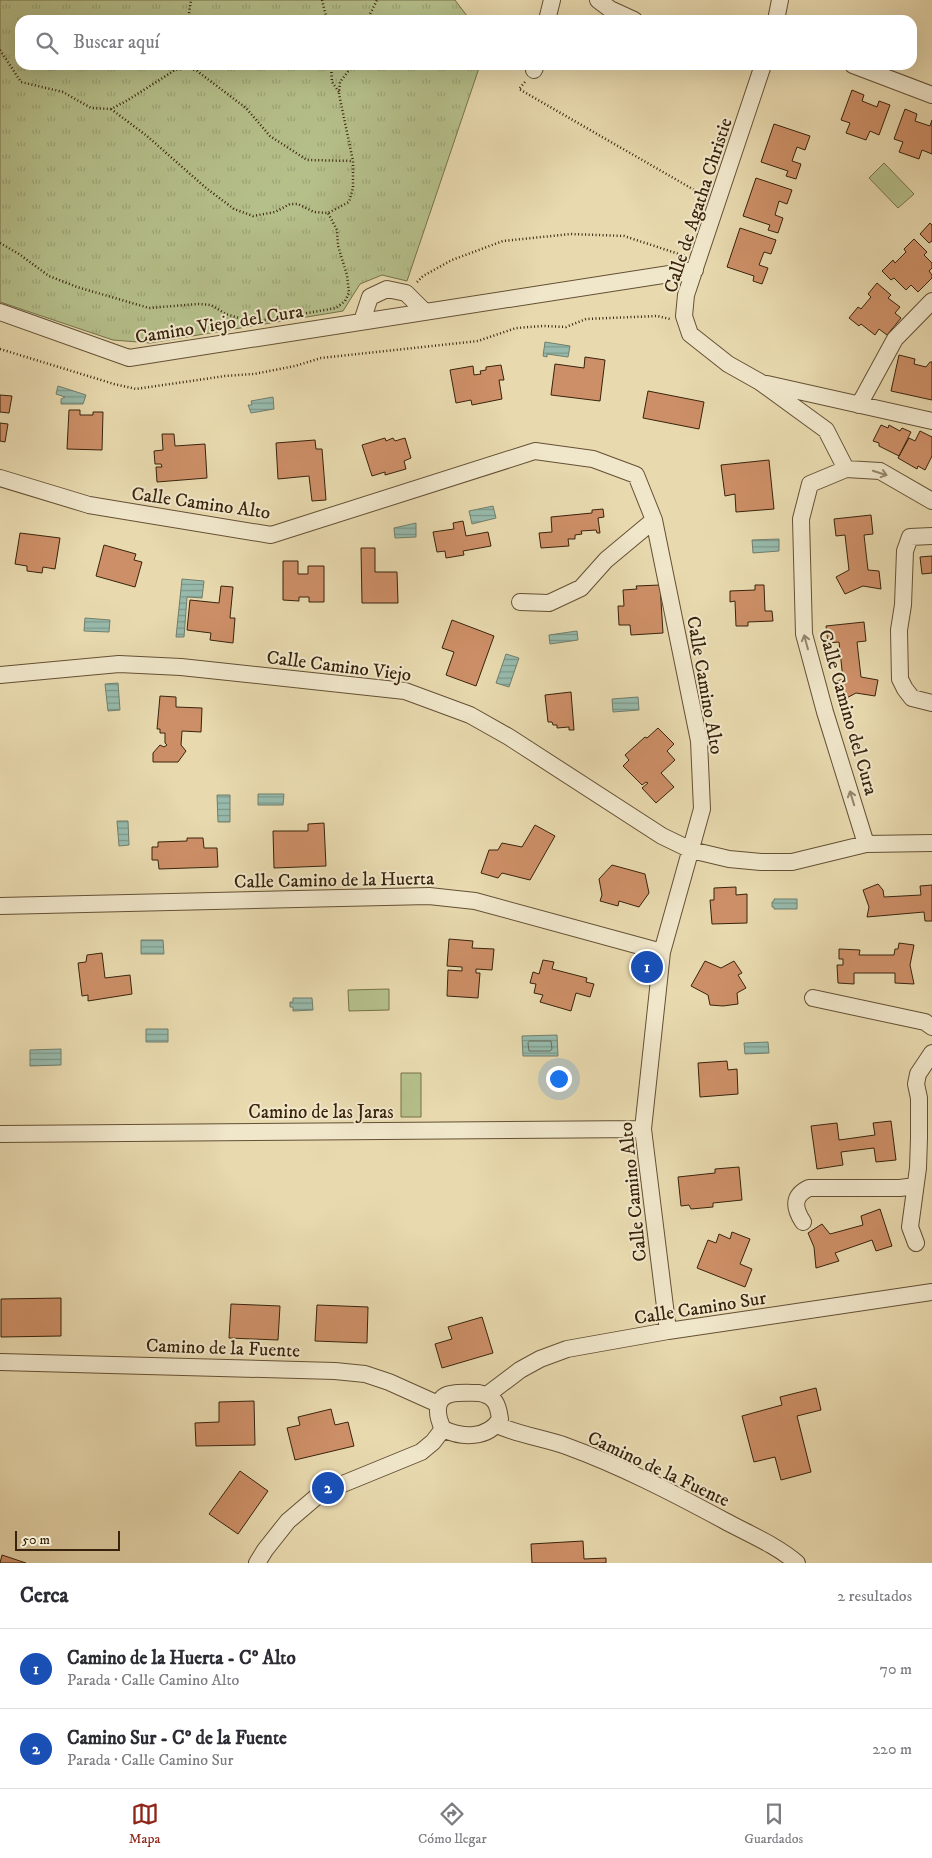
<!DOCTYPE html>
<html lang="es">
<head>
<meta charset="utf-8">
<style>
  :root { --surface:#fff; --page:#f7f7f7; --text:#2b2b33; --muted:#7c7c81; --line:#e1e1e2; --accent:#8f2418 }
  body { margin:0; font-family:"IM FELL DW Pica",serif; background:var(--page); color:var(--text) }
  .scale { position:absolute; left:15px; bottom:12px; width:105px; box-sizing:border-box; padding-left:5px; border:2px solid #38230c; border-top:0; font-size:14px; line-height:18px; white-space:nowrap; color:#38230c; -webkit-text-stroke:4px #f0e6ca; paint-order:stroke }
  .you { position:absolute; left:558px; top:1078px; width:18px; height:18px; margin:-12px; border:4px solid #fff; border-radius:50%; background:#1a73e8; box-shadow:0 0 0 8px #1a73e833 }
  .badge { display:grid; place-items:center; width:32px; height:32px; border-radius:50%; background:var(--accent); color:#fff; font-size:16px; font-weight:700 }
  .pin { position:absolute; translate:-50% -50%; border:2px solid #fff; box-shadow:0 1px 5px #0006 }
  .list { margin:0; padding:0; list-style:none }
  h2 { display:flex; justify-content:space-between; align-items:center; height:65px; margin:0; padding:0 20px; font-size:21px }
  h2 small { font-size:16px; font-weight:400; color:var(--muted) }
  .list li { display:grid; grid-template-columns:32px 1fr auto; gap:15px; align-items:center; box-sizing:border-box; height:80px; padding:0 20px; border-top:1px solid var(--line) }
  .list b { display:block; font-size:19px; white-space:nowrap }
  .list p { margin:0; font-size:16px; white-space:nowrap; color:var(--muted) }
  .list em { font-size:16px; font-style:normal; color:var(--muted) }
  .icon { flex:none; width:28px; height:28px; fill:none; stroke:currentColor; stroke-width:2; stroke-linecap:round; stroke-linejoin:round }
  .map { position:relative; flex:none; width:932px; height:1563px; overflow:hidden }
  .search { position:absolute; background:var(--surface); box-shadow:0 5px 20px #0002; left:15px; right:15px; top:15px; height:55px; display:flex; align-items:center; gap:12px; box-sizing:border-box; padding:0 18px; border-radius:15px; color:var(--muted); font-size:19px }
  .sheet { height:225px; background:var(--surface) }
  nav { display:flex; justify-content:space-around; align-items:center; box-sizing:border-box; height:70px; border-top:1px solid var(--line); background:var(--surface); font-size:14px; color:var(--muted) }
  nav a { display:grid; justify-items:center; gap:2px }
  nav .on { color:var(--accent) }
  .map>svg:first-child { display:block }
</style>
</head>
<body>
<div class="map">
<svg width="932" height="1563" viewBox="0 0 932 1563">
  <defs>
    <pattern id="grass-tufts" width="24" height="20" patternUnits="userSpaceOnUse" patternTransform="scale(1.25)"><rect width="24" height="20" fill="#b5bf8a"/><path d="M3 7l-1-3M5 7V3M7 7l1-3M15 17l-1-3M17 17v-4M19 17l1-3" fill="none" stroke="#9ca476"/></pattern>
    <pattern id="water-rules" width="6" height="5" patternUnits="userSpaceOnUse" patternTransform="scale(1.25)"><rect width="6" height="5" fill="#97baac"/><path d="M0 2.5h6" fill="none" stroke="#7c978a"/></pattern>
  </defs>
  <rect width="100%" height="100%" fill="#e8d9ae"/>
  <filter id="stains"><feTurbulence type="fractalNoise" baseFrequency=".004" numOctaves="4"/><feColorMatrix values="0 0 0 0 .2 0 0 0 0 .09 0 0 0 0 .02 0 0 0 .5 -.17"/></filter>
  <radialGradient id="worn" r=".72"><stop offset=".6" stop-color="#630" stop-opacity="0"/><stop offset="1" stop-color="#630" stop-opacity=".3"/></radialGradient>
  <!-- grass -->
  <path fill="url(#grass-tufts)" stroke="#76714b" d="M0,0H455L470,20H20V65H480L407,281L382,275L360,284L343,311L150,343L113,340L0,302Z"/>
  <!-- park -->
  <path fill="#b5bf8a" stroke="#76714b" d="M884,163L914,194L898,208L869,178Z
    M389,989V1010L349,1011L348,990Z
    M401,1073H421V1117H401Z"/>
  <!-- water -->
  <path fill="url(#water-rules)" stroke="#717e6c" d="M545,342L570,346L568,357L547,354V357L543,356Z
    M58,386L86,395L83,404H61V399L65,397L56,394Z
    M273,397L274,409L251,413L248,405H252L251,401Z
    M493,506L496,518L472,524L469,511Z
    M416,523V537L395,538L394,528Z
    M779,539V551L753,553L752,540Z
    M182,579L204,581L202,598L187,597L184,637H176Z
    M85,618L110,620L109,632L84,631Z
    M577,631L578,640L550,644L549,635Z
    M506,654L519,658L509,687L496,683Z
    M118,683L120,710L108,711L105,684Z
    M638,697L639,710L613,712L612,699Z
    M258,794H284L283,805H258Z
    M217,795H230V822H218Z
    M117,821H128L129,845L119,846Z
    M774,899H797V909H774V907H772V902L774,901Z
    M141,940H163L164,954H141Z
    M293,998H312L313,1010L293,1011V1007H290V1002H293Z
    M146,1029H168V1042H146Z
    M557,1035L558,1056H523L522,1036Z
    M768,1042L769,1053L745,1054L744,1043Z
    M61,1049V1065L30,1066V1050Z"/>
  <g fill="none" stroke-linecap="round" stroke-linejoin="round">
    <!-- shore -->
    <path stroke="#686e5c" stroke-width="1" d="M530,1041H551L552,1049L550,1051H529L528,1043Z"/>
  </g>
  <!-- building -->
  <path fill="#cd8f67" stroke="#38230c" d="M852,90L864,95L862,101L877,107L879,101L890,105L879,135L870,131L866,140L846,133L850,123L841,120Z
    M905,109L917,114L915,121L930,126L932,120V154L922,150L919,159L899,152L903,142L894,139Z
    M774,124L810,136L805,150L797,147L792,161L801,164L796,179L786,176L788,171L761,162Z
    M756,178L792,190L787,204L779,201L775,215L783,218L778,233L768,230L770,225L743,216Z
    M930,223L932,225V241L929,243L920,234Z
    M740,228L776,240L771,254L764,252L759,265L768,268L762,284L753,281L754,276L727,267Z
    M914,239L927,252L924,255L932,263V268L929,271L932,275V278L918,292L911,285L906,290L894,278L891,280L882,271L893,260L895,263L906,252L904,249Z
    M877,283L891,295L888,298L900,307L895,313L901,318L887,335L879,329L875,335L861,324L859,326L849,318L858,307L861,309L871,297L868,294Z
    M899,355L915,359L914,364L926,367L930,362H932V400L891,391Z
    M585,357L605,360L600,401L551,395L555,364L584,368Z
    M501,365L504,380H499L502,399L472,405L471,400L456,403L450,370L473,366L474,375L481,374L480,371L486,370V367Z
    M648,391L704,402L699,429L643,418Z
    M0,395L12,396L9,413L0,412Z
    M69,410H80V415H93V412H103L102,450L67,449Z
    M0,423L8,424L5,442L0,441Z
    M881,425L888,428L889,425L900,431L902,428L911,432L899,456L879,446V443L873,441Z
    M920,431L932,437V456L925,470L918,466L917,469L898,458L909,438L915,441Z
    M162,434H174L175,446L205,444L207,478L157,482L156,467H162L161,464H155L154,451L163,450Z
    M385,438L386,441L393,438L395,441L405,438L411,458L404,461L406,469L385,475V472L372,476L362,445Z
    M315,440L316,449H322L326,500L312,501L309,476L278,479L276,443Z
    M769,460L774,509L736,512L735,494L725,496L721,465Z
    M603,509L604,517L598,518L600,533H597L596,530L581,531L582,534L575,535V539H568L569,546L541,548L539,533L552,532L551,517L592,513V510Z
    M871,515L873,534L864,535L868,570L879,571L881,589L863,586L845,594L836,577L849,570L845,535L836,536L834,519Z
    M463,521L466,536L488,532L491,546L463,551L464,555L446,558L445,551L437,552L433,532L454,529L453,523Z
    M20,533L60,538L55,569L43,567L42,573L27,571V566L15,564Z
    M104,545L136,554L134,560L142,562L135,587L96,576Z
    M361,548H375V572H397L398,603H362Z
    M932,556V573L922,574L920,557Z
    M283,561H298V574H308V566H324V602H309V597H299V601L283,600Z
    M660,585L663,633L631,635L630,625H619L618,606H624L623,590L637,589L636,586Z
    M755,585H764L765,611H772L773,621L748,622V626H736L735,601L730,602V591L755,590Z
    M221,586L233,587L230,618H235L233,643L210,640L211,633L187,630L190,600L219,603Z
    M452,620L494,636L476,686L446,675L454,652L442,648Z
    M864,622L866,641L857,642L861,677L878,680L875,696L856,693L839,702L837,681L843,679L839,642L828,643L826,626Z
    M571,692L574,730H569V727L557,728V725H553L552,722H548L545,695Z
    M160,696L176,697V707L202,708L201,732L182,731L181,745L186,751L178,762H153V753L160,745L164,747L167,745L165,743V733H160V729H157Z
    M658,728L674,744L667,751L675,760L661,773L674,787L656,803L642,788L648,783L646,782L642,785L623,766L629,760L625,755L645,737L647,738Z
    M324,823L326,866L274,868L273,831H308V824Z
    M535,825L555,836L530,880L502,873L498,878L481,873L489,850H498L502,843L522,847Z
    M187,838H203L204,848H217L218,867L159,869L158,860H152V847H158V842L187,841Z
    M612,865L645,874L649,893L639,907L619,901L618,906L600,901L602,895L599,879Z
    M878,884L883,890L884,897L921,895L920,886L932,885V921H925L924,912L867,917L869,907L863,890Z
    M736,887V895L747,894V923L712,924L710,900H714V888Z
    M449,939L473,941L472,948L494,949L492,970L476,969V973H480L478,998L447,996L448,970L462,971V967L447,966Z
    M899,943L914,945L910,965L914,984L895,983V973H854V984L838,983L837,965H843V959H839V949L860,950L859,955H894L895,949H898Z
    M102,953L105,978L130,975L132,994L88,1001V995L82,996L78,963L86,962L87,955Z
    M543,960L554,962L552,969L587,978L586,982L594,984L590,997L576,993L571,1011L540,1002L543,995L534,993L536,984L530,983L533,972L539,974Z
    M705,961L721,968L734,961L742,973L738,975L746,988L737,993L738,1004L723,1006L710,1005L708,995L691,986Z
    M727,1061L728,1070L737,1069L738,1094L700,1097L698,1063Z
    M891,1121L896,1160L876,1162L874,1148L841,1152L843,1165L817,1169L811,1126L837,1123L839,1140L875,1135L873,1123Z
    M739,1167L742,1200L713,1203V1207L691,1209L689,1205L681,1206L678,1177L715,1173V1169Z
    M880,1209L892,1246L876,1251L872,1240L835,1253L839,1261L816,1268L814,1247L808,1233L822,1224L830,1234L863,1225L861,1216Z
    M732,1232L750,1239L740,1264L752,1269L745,1287L697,1268L708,1240L716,1243L719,1234L730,1239Z
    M61,1298V1336L1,1337V1299Z
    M231,1304L280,1306L278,1340L229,1338Z
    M317,1305L368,1307L367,1343L315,1341Z
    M482,1317L493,1353L442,1368L435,1344L452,1339L448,1327Z
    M816,1388L821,1410L797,1416L811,1472L781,1480L775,1457L754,1462L742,1416L782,1405L780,1397Z
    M254,1401L255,1445L196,1446L195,1423L219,1422V1402Z
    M331,1409L335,1425L348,1422L354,1446L295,1460L287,1428L300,1425L298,1417Z
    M240,1471L268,1491L238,1534L209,1514Z
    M583,1541L584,1559L606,1558V1563H532L531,1544Z
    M2,1555L26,1563H0Z"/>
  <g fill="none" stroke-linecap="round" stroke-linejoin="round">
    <defs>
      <path id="minor" d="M598,0L610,9L634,20
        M547,20L552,0
        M776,20L780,0
        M763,65L686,295L684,316L690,334L728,364L760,382L826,430L846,469
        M853,65L932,95
        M534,70L536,65
        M0,312L129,358L695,270
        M362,321L370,297L387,289L406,293L424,311
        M767,384L932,421
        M859,405L895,339L932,301
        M0,478L89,505L271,535L535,451L593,459L636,475L654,520L699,741L702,809L662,952L643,1129L668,1331
        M932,536L910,537L905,551L903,605L899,630L900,679L905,689L912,698L932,703
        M520,602L549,603L581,588L606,560L654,520
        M0,675L119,664L181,667L405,691L470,715L509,737L662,836L691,850L729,859L761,862H792L866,844L932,843
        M866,844L825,712L804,634L801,519L810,484L846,469L880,471L932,501
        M0,906L429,896L475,901L662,952
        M813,998L925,1022L932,1027
        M0,1134L643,1129
        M803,1222C794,1208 792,1196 809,1188H900L915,1186
        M916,1243L910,1227L918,1168L919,1138V1098L916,1084L918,1074L932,1053
        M0,1362L335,1371L365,1374L389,1382L438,1404
        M479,1393C495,1396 498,1404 500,1419C488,1439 462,1438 443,1429C437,1417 433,1397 451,1394C460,1392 470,1393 479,1393Z
        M487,1395L520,1370L540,1359L567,1349L668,1331L932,1292
        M497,1425C519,1435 543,1438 566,1446C621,1466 673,1493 725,1521C749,1534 776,1545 797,1563
        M257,1563L265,1550L288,1521L315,1498L333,1488L421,1452L433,1442L443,1429"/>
    </defs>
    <!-- minor casing -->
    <use href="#minor" stroke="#645034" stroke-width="18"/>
    <!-- path -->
    <path stroke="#38230c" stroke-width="2.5" stroke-dasharray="1 2.5" stroke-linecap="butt" d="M322,0L327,20
      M188,20L191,0
      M367,20L377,0
      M0,50L21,82L63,92L91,108L111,109L128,100L175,70L189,68L197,71L246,108L270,136L307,160L353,161
      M331,65L332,82L339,92
      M525,82L519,89L703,195
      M111,109L147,136L206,188L234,209L253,216L275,212L290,204H298L314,212L328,213L349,202L353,188V161L339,94L340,82L353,65
      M0,243L19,254L49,276L77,287L149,308L198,304L211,305L226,314L245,320H267L336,308L345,301L349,293L347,275L338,246L337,230L328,213
      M417,282L423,276L452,260L503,241L571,234L624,236L685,256
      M0,349L114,384L136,389L225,376L254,374L295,366L321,358L478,341L516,328L543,326L566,327L586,319L657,316L670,319"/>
    <!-- minor -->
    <use href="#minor" stroke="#f0e6ca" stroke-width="16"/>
  </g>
  <!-- one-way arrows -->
  <defs><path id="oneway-shaft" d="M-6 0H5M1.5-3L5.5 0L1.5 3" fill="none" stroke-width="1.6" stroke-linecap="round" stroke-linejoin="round" transform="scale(1.25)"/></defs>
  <g stroke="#94846b">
    <use href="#oneway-shaft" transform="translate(880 473) rotate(18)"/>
    <use href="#oneway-shaft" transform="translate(806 642) rotate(-105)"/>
    <use href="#oneway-shaft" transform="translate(852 798) rotate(-107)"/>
  </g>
  <g text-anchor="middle" stroke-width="4" stroke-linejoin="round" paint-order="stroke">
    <!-- street labels -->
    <g font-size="19" fill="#38230c" stroke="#f0e6ca">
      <text transform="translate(697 205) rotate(-72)" y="7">Calle de Agatha Christie</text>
      <text transform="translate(219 323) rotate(-9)" y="7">Camino Viejo del Cura</text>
      <text transform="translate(201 502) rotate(8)" y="7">Calle Camino Alto</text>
      <text transform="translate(339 665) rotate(7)" y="7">Calle Camino Viejo</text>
      <text transform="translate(706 685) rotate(80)" y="7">Calle Camino Alto</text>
      <text transform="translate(849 712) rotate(74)" y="7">Calle Camino del Cura</text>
      <text transform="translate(334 879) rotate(-1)" y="7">Calle Camino de la Huerta</text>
      <text x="321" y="1118">Camino de las Jaras</text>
      <text transform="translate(632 1192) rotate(-96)" y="7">Calle Camino Alto</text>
      <text transform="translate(700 1307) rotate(-9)" y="7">Calle Camino Sur</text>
      <text transform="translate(223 1347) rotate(2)" y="7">Camino de la Fuente</text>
      <text transform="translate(659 1468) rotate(25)" y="7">Camino de la Fuente</text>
    </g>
  </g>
  <rect width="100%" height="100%" filter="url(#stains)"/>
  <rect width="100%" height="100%" fill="url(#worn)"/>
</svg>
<div class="scale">50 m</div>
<div class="you"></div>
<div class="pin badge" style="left:647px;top:967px;background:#1a4fb4">1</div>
<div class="pin badge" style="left:328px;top:1488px;background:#1a4fb4">2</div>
<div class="search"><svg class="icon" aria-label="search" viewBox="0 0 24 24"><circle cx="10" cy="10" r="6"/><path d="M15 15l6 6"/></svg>Buscar aquí</div>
</div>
<section class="sheet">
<h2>Cerca<small>2 resultados</small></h2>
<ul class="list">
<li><span class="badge" style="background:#1a4fb4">1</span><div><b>Camino de la Huerta - Cº Alto</b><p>Parada · Calle Camino Alto</p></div><em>70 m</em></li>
<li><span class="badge" style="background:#1a4fb4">2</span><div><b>Camino Sur - Cº de la Fuente</b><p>Parada · Calle Camino Sur</p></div><em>220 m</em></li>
</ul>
</section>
<nav>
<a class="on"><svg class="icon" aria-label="map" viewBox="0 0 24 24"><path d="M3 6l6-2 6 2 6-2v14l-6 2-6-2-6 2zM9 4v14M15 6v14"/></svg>Mapa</a>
<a><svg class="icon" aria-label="directions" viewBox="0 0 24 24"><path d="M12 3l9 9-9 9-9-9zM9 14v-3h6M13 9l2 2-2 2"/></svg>Cómo llegar</a>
<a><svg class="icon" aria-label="saved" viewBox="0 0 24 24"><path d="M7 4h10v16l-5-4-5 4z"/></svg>Guardados</a>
</nav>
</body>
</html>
